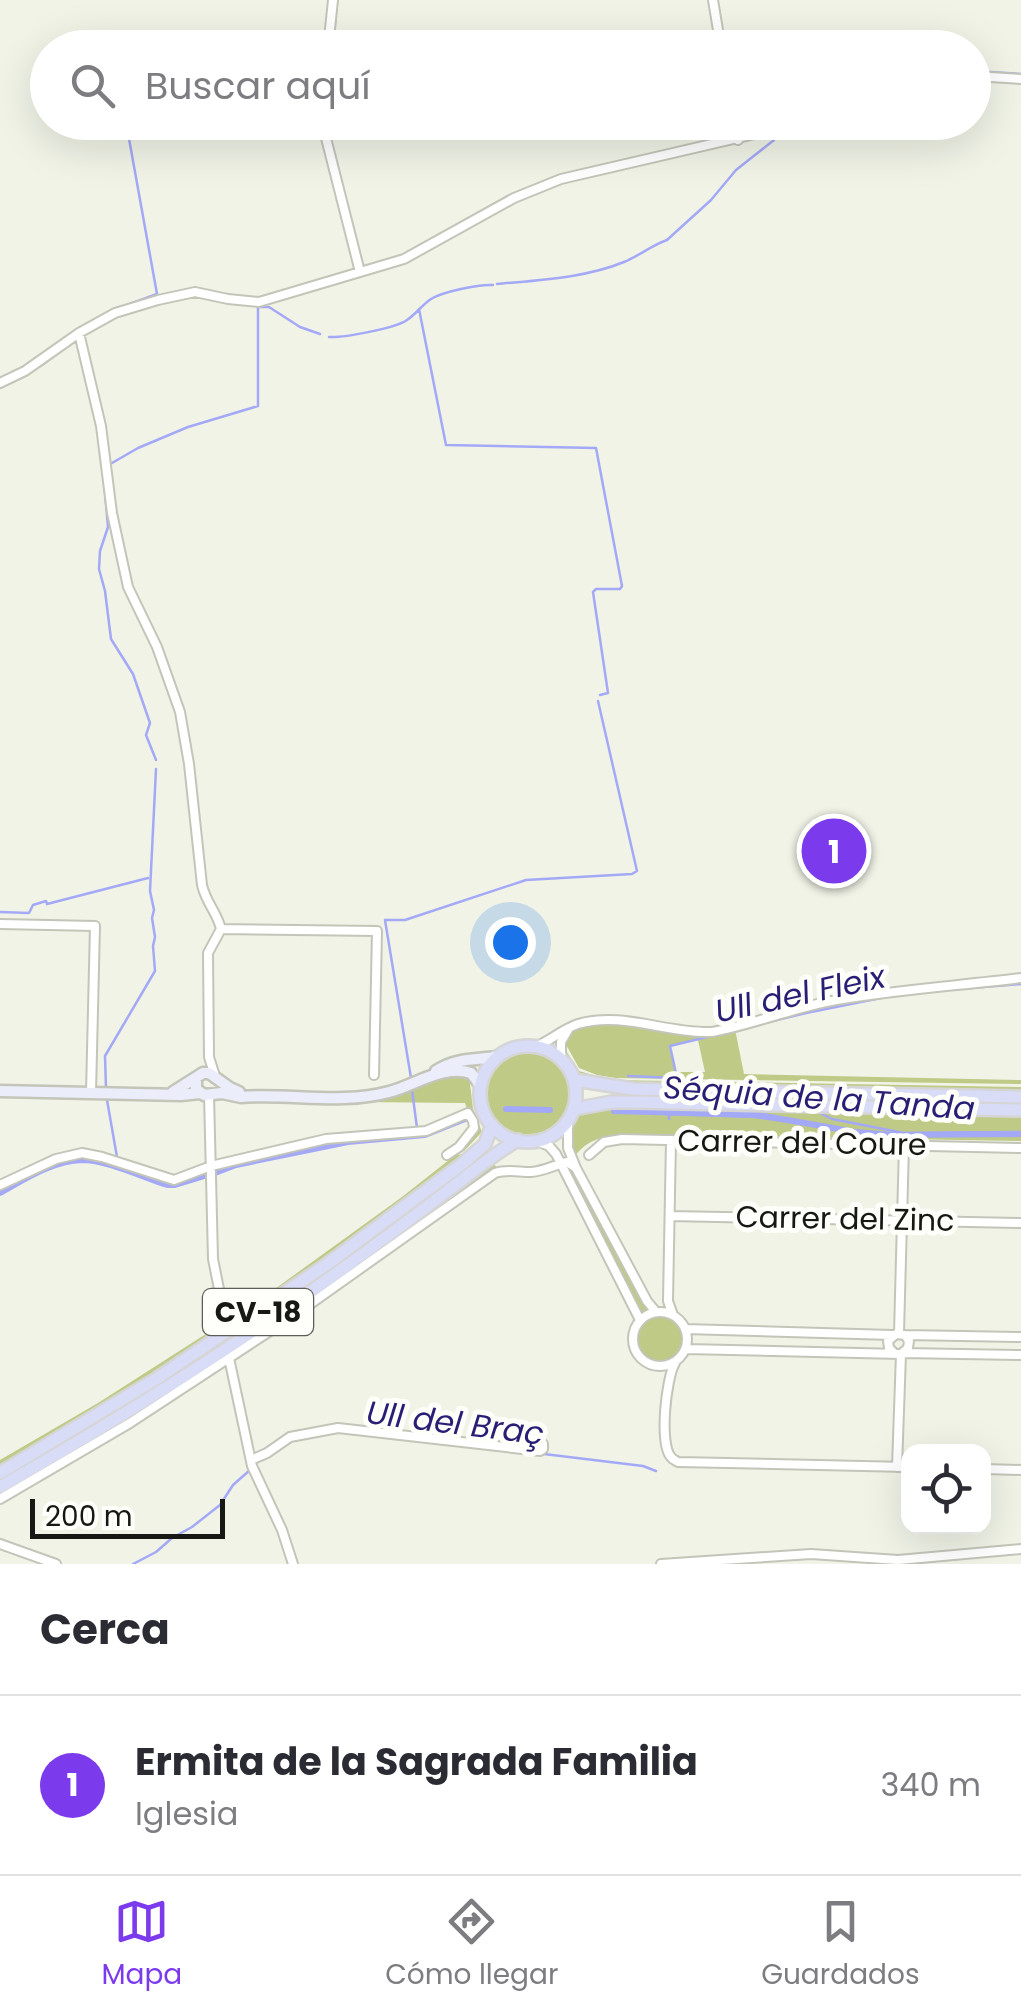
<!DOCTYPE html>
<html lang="es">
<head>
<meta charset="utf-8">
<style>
  :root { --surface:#fff; --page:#f2f2f3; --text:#2b2b33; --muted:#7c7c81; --line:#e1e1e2; --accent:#7c3aed }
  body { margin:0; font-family:Poppins,sans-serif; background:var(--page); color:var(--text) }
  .controls { position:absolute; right:30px; bottom:30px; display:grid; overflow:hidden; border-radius:20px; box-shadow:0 10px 40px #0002 }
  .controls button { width:90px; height:90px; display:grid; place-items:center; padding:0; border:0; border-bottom:2px solid var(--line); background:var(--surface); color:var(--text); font:50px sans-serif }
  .scale { position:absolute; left:30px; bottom:25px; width:195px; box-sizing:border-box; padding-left:10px; border:5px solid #171713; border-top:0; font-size:28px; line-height:35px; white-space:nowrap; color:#171713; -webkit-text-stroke:8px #fefffa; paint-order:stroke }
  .you { position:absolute; left:510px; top:942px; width:35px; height:35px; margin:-25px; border:8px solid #fff; border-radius:50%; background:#1a73e8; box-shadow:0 0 0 15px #1a73e833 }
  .badge { display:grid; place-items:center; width:65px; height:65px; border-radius:50%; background:var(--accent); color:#fff; font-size:32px; font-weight:700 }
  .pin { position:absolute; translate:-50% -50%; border:5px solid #fff; box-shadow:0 2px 10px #0006 }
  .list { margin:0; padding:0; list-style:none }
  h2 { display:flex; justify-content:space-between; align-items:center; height:130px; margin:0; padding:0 40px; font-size:42px }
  h2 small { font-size:32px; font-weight:400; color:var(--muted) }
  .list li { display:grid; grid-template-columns:65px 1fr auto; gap:30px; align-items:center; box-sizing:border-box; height:180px; padding:0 40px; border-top:2px solid var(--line) }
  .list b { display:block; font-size:38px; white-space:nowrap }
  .list p { margin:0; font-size:32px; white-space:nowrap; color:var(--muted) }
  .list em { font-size:32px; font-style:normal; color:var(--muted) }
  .icon { flex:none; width:55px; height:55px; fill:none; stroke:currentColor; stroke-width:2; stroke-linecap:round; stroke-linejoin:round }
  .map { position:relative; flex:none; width:1021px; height:1564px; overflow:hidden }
  .search { position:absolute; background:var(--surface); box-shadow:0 10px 40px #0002; left:30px; right:30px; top:30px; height:110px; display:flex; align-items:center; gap:25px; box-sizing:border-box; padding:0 35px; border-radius:55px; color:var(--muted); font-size:38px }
  .sheet { height:310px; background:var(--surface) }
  nav { display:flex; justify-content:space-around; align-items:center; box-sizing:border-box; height:140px; border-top:2px solid var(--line); background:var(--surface); font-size:28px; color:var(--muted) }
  nav a { display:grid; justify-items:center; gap:5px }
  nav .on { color:var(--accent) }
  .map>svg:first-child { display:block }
</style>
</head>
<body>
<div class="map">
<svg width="1021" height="1564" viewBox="0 0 1021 1564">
  <rect width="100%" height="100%" fill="#f0f3e6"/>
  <!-- green -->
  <path fill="#beca85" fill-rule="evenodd" d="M616,1021L683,1034L735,1029L744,1074L1021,1080V1084L616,1078L597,1075L579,1068L564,1041L575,1027ZM698,1040L705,1072H676L670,1046Z
    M563,1046L579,1071L610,1080L1021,1087V1094L624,1085C595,1080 567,1081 563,1046Z
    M485 1094a43 43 0 1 1 86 0a43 43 0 1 1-86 0Z
    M442,1075H469L473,1109L482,1132L464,1151L449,1156L474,1128L465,1103L360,1102Z
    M603,1107L1021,1113V1141L623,1134C602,1136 587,1140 574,1157L569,1143L571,1122L582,1113Z
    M477,1142L479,1144L379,1223L212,1339L0,1469V1460L98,1403L209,1332L279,1286L402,1197L454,1156L466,1153Z
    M491,1162L499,1169C388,1242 283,1323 171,1395C115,1431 57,1463 0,1497V1492L57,1460Z
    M578,1178L648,1310L640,1314L571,1182Z
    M636 1339a24 24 0 1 1 48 0a24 24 0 1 1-48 0Z"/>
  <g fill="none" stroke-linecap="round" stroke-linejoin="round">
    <!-- stream -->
    <path stroke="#a4a9f7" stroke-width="2.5" d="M333,48L337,0
      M974,71L1021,74
      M126,122L157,294L127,305
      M783,136L820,122
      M497,284C539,280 585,278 624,262C639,256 652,245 667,240L711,200L736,170L774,140
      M419,309L446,445L596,448L622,586L620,589H596L593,592L608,693L600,695
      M82,327L106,314
      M329,337C343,338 396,328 407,320C416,314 422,305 431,299C442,292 479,284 493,285
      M0,388L42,365L78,338
      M112,463L138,448L188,427L258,406V307H269L300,327L320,334
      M103,469L108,527L100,551L99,569L105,591L111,639L133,674L150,723L146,735L156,760
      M0,912L29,913L33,905L46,901L47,904L148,878
      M934,991L1021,984
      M628,1076L677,1078L670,1046L806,1013L896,995
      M411,1078L385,920H405L526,880L632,874L637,871L598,701
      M106,1088L105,1056L155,971L153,946L155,937L152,918L154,910L150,891L156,769
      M412,1090L417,1128
      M107,1100L117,1157
      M818,1112L832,1119L904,1133L1021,1132
      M669,1119V1114L755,1117L857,1132
      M75,1158L105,1162L173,1182
      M253,1160L343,1141
      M218,1170L235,1164
      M181,1181L206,1173
      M0,1190L16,1182
      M544,1454L643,1466L656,1471
      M848,1560L898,1564
      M133,1564L156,1552L172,1538L192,1527L220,1505L233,1485L250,1470
      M902,1564L1021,1553"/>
    <!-- canal -->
    <path stroke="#a4a9f7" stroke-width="6" d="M506,1109L550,1110
      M614,1111L759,1115L856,1132L893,1135L1021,1134
      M215,1173L236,1165L348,1142L425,1135L470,1117
      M0,1193C25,1179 52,1161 82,1160C107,1160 142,1177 167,1185H175L208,1175"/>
    <defs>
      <path id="street" d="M713,0L721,48
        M328,48L333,0
        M974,76L1021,79
        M326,122V138L360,272
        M735,122L738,140
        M79,333L101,426L112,513L128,587L157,647L180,712L189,764L202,885C206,903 217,912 221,929L208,953L209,1057L215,1076
        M0,383L25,371L79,333L115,313L158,300L195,292L228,299L259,302L404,259L514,198L561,179L807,122
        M0,924L95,926L91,1093
        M221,929L377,931L374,1075
        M537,1046C551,1040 563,1029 578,1024C623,1011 667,1034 712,1032C751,1025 788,1010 826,1002C891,990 956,986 1021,978
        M561,1059V1042L568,1030
        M209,1095L213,1259L224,1314
        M568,1121V1148L576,1168L647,1301L656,1312
        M671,1140L668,1301L673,1315
        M537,1141L549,1146L556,1154L640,1320
        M589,1155L604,1142L622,1139L1021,1148
        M0,1185L56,1159L82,1153L102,1157L174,1180L211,1166L326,1139L426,1131L468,1113L473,1121L474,1128L459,1147L447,1155
        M670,1216L1021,1223
        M633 1339a27 27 0 1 1 54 0a27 27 0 1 1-54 0Z
        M685,1329L892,1335
        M899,1333L904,1145
        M905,1335L1021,1337
        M686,1349L901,1354L908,1348L909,1341L905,1335L896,1334L888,1341L889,1348L894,1353
        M903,1353L1021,1355
        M229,1358L252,1466L282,1530L293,1564
        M675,1363C666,1378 659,1444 671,1457C673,1460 675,1460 678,1462L908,1467
        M251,1460L267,1453L290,1437L338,1428L540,1451L543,1449V1444
        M897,1467L901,1354
        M984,1469L1021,1470
        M0,1499L130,1423L299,1312L495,1173C507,1169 518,1172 531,1172C545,1171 554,1165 567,1162L576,1168
        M0,1544L56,1564
        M661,1564L811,1554L898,1560L1021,1549"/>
      <path id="secondary" d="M436,1071C456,1058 474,1060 497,1057
        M196,1079V1089L204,1095L222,1093L241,1097C290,1093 341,1105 389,1092C416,1085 442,1064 471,1073L481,1086
        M0,1091L181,1095L200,1093
        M173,1092L203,1073H209L230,1088L239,1092"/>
      <path id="primary" d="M480 1094a48 48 0 1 1 96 0a48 48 0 1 1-96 0Z
        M575,1080L633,1089L1021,1097
        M574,1109L612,1102H634L1021,1110
        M0,1473L156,1379L326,1265L462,1164L485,1144L492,1125
        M0,1487C114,1422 227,1352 334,1275C373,1247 412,1218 450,1189C473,1172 493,1154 518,1140"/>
    </defs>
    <!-- street casing -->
    <use href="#street" stroke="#c3c5b9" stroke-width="12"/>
    <!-- secondary casing -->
    <use href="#secondary" stroke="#c3c5b9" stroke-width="15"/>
    <!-- primary casing -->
    <use href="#primary" stroke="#d5d5d5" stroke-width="16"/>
    <!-- street -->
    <use href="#street" stroke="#fff" stroke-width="8"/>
    <!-- secondary -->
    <use href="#secondary" stroke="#ecedfb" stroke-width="10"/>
    <!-- primary -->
    <use href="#primary" stroke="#d9dcf7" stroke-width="11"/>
  </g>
  <g text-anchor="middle" stroke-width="10" stroke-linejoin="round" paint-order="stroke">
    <!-- shield labels -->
    <rect fill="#fefffa" stroke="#5c5d58" stroke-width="2.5" x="203" y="1289" width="110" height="46" rx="8"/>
    <g font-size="28" font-weight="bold" fill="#171713">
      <text x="258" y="1322">CV-18</text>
    </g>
    <!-- street labels -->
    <g font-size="30" fill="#171713" stroke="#fefffa">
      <text transform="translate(802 1143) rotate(1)" y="10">Carrer del Coure</text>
      <text transform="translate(845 1219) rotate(1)" y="10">Carrer del Zinc</text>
    </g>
    <!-- water labels -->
    <g font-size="32" font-style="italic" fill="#291e75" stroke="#fefffa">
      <text transform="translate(800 994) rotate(-12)" y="11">Ull del Fleix</text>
      <text transform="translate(819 1098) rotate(4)" y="11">Séquia de la Tanda</text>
      <text transform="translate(455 1423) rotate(7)" y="11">Ull del Braç</text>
    </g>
  </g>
</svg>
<div class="controls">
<button><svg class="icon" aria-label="locate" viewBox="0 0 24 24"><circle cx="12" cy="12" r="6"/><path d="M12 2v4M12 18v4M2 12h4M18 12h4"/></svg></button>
</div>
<div class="scale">200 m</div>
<div class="you"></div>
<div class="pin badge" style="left:834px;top:851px">1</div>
<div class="search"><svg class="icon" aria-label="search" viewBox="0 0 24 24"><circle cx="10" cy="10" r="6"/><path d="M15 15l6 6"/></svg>Buscar aquí</div>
</div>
<section class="sheet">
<h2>Cerca<small></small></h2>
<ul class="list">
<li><span class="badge">1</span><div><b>Ermita de la Sagrada Familia</b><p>Iglesia</p></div><em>340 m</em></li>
</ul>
</section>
<nav>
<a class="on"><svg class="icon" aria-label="map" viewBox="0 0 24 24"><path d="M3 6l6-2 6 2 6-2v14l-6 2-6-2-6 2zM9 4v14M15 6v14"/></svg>Mapa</a>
<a><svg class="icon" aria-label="directions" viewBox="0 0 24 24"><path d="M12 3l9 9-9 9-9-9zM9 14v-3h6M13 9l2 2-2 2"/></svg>Cómo llegar</a>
<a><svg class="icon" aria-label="saved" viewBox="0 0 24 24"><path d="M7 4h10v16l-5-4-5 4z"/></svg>Guardados</a>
</nav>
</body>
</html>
